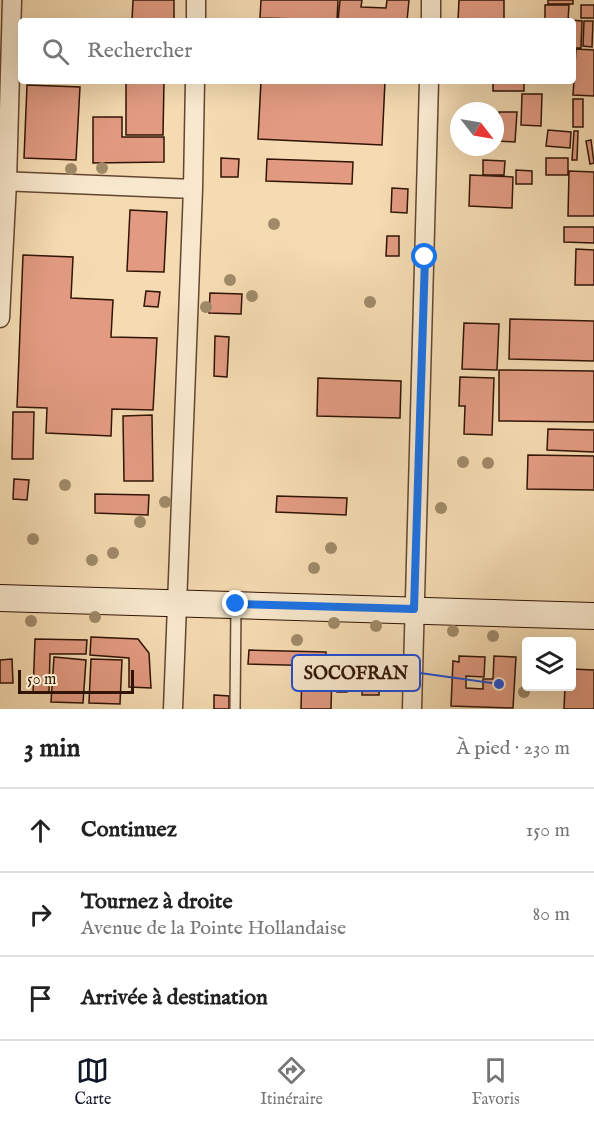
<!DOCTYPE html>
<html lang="fr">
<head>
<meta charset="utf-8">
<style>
  :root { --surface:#fff; --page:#f2f2f2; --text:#222; --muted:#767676; --line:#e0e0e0; --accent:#111827 }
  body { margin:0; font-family:"IM FELL English",serif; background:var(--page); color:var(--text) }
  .controls { position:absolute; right:18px; bottom:18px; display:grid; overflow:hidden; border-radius:6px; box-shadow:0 6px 24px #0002 }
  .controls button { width:54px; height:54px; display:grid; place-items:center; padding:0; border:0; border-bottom:2px solid var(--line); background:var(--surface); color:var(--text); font:30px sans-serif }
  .compass { position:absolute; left:450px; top:102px; width:54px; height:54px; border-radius:50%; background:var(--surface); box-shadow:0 6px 24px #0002; rotate:121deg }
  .scale { position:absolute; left:18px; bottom:15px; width:116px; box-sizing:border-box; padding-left:6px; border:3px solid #311404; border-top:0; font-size:16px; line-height:21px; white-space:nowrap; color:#311404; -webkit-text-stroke:4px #f8e8cd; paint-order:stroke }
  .stop { position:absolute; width:18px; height:18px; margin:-14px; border:4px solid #1a73e8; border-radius:50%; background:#fff }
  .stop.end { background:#1a73e8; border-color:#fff; box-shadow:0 2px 6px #0008 }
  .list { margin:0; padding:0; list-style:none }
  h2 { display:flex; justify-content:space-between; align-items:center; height:78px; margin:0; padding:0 24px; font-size:26px }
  h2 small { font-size:20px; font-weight:400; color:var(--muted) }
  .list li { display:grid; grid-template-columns:39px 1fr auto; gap:18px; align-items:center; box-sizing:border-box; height:84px; padding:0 24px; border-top:2px solid var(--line) }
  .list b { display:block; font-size:22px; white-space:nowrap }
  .list p { margin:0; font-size:20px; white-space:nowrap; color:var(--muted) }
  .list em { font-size:20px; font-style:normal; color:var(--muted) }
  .icon { flex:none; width:33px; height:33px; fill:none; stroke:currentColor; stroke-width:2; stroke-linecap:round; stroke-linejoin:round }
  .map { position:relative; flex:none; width:594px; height:709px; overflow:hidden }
  .search { position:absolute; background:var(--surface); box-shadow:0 6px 24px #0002; left:18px; right:18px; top:18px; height:66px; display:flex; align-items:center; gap:15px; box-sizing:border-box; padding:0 21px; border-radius:6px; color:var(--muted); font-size:22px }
  .sheet { height:330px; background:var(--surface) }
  nav { display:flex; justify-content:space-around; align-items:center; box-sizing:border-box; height:84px; border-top:2px solid var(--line); background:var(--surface); font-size:16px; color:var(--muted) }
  nav a { display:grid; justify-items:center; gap:3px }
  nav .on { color:var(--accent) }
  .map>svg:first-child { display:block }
</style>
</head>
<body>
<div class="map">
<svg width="594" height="709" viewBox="0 0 594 709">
  <rect width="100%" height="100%" fill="#f5dbb2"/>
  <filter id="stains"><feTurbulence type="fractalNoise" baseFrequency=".00333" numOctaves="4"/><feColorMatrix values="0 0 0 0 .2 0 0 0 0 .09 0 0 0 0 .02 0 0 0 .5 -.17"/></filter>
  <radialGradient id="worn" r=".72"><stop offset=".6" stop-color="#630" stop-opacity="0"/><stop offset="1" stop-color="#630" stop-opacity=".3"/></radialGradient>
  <!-- building -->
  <path fill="#e29b82" stroke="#311404" stroke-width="1.5" d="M133,0H174V21H132Z
    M261,0H338L337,20L260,18Z
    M340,0H362L361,7L386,8L387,0H409L407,21H338Z
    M459,0H504V21H458Z
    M548,0H573V4H548Z
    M545,5H569L568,21H545Z
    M581,5H594V18H581Z
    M571,20L582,21L581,48H573V21Z
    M584,21H593L592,47L583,46Z
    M576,49L594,50V96L573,95Z
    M126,81H164L163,135H126Z
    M261,81H385L382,145L258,139Z
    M493,81H524V91H493Z
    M27,85L80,87L76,160L24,158Z
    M522,94H542L541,126L521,125Z
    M573,99H583V127H573Z
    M499,112H517L515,142L498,141Z
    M93,117H122V137H164V162L93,163Z
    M548,130L571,132L570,148L546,146Z
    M574,131H578L577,160H572Z
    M591,140L594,163L590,164L586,141Z
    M221,158L239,159L238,177H221Z
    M546,158H568V175H546Z
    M267,159L353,162L352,184L266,181Z
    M483,160L505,161L504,175H483Z
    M516,170L532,171V184H516Z
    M569,171L594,172V216H568Z
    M470,175L513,177L512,208L469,206Z
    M392,188L408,189L407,213L391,212Z
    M130,210L167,212L164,272L127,271Z
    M564,227H594V243L564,242Z
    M387,236H399V256H386Z
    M576,249L594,250V285H575Z
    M23,255L73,257L71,298L113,300L111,337L157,338L153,410L112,409L111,436L46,433L47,408L17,407Z
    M146,291L160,292L158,307L144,306Z
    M210,293L242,294L241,314L209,313Z
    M510,319L594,321V361L509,359Z
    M464,323L499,324L497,370L462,369Z
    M215,336L229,337L227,377L214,376Z
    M499,370L594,371V422L499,421Z
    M460,377L494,378L492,435L464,434L465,406H459Z
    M318,378L401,381L400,418L317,416Z
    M13,412H34L33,459H12Z
    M152,415L153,481H124L123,416Z
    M548,429L594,430V452L547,450Z
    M528,455L594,456V490L527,489Z
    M14,479L29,480L27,500L13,499Z
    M95,494L149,495L148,515L95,513Z
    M277,496L347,498L346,515L276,512Z
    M91,637L138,639L149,653L151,688L129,687V658L90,655Z
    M35,639L87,640L86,654H50L49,693H33Z
    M249,650L326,652V666L248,664Z
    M459,656L485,657L484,677L466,676V688L483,689V679H493L494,656L516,657L513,708L451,706L453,661L459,662Z
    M54,657L86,660L83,703L51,702Z
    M12,659L13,683H0V660Z
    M91,659L122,660L120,704L89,703Z
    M363,668H380L379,695H362Z
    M302,669L332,670L331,709H301Z
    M572,669L594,670V709H564L565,686H572Z
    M338,676H352V685H347V692H337Z
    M214,695L229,696V709H214Z"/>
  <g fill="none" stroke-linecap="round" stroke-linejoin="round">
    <defs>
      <path id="service" d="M235,709L236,606"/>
      <path id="minor" d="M196,21V0
        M431,21V0
        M0,181L193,189
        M0,318L7,182L12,0
        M173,709L193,189L195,81
        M412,709L429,81"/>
      <path id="secondary" d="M0,598L594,616"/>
    </defs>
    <!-- service casing -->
    <use href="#service" stroke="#624630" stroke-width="12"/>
    <!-- minor casing -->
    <use href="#minor" stroke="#624630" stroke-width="21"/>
    <!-- secondary casing -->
    <use href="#secondary" stroke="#311404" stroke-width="28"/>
    <!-- service -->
    <use href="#service" stroke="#f8e8cd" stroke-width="9"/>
    <!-- minor -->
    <use href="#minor" stroke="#f8e8cd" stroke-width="18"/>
    <!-- secondary -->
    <use href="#secondary" stroke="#f8e8cd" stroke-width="26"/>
  </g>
  <!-- trees -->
  <g fill="#a08a69">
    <circle cx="102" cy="168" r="6"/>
    <circle cx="71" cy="169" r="6"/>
    <circle cx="274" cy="224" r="6"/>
    <circle cx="230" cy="280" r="6"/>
    <circle cx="252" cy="296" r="6"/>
    <circle cx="370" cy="302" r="6"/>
    <circle cx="206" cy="307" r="6"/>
    <circle cx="463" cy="462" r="6"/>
    <circle cx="488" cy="463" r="6"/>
    <circle cx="65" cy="485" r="6"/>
    <circle cx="165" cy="502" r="6"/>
    <circle cx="441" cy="508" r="6"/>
    <circle cx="140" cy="522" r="6"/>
    <circle cx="33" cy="539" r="6"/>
    <circle cx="331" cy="548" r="6"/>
    <circle cx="113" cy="553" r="6"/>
    <circle cx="92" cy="560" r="6"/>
    <circle cx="314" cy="568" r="6"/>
    <circle cx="95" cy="617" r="6"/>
    <circle cx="31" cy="621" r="6"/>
    <circle cx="334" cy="623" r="6"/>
    <circle cx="376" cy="626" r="6"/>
    <circle cx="453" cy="631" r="6"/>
    <circle cx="493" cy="636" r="6"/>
    <circle cx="297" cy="640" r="6"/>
    <circle cx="524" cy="692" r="6"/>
  </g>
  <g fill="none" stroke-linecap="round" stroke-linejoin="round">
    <!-- route -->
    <path stroke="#1a73e8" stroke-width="8" d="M236,604L414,609L425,257"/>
  </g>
  <!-- callouts -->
  <path fill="none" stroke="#1d4ed8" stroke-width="2" d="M499 684L420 673"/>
  <circle fill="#1d4ed8" stroke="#f8e8cd" stroke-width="2" cx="499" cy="684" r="6"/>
  <rect fill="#f8e8cd" stroke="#1d4ed8" stroke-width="2" x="292" y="655" width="128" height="36" rx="6"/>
  <g font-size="18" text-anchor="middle" font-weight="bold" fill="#311404">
    <text x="356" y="679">SOCOFRAN</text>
  </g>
  <rect width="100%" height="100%" filter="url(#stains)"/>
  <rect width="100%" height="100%" fill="url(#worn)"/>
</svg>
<div class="controls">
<button><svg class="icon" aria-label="layers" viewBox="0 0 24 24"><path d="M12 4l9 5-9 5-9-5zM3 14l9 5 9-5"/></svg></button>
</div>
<svg class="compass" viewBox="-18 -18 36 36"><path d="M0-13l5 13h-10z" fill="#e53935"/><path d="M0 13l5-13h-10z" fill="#767676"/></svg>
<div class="scale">50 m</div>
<div class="stop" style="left:425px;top:257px"></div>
<div class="stop end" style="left:236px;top:604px"></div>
<div class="search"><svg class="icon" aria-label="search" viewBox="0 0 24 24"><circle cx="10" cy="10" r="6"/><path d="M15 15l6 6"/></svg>Rechercher</div>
</div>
<section class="sheet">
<h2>3 min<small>À pied · 230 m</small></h2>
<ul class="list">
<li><svg class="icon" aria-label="ahead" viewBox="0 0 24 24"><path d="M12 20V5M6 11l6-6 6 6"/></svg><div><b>Continuez</b></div><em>150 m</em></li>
<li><svg class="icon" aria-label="right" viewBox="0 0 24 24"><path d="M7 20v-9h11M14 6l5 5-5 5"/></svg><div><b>Tournez à droite</b><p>Avenue de la Pointe Hollandaise</p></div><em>80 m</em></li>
<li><svg class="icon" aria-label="arrive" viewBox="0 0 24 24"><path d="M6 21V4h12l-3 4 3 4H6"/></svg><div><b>Arrivée à destination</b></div></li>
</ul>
</section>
<nav>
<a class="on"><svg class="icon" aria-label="map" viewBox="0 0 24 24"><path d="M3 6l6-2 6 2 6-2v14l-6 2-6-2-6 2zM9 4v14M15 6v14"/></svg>Carte</a>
<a><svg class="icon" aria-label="directions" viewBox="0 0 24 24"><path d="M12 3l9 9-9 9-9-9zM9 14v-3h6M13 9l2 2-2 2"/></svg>Itinéraire</a>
<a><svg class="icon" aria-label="saved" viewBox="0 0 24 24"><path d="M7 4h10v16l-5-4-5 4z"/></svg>Favoris</a>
</nav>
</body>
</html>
